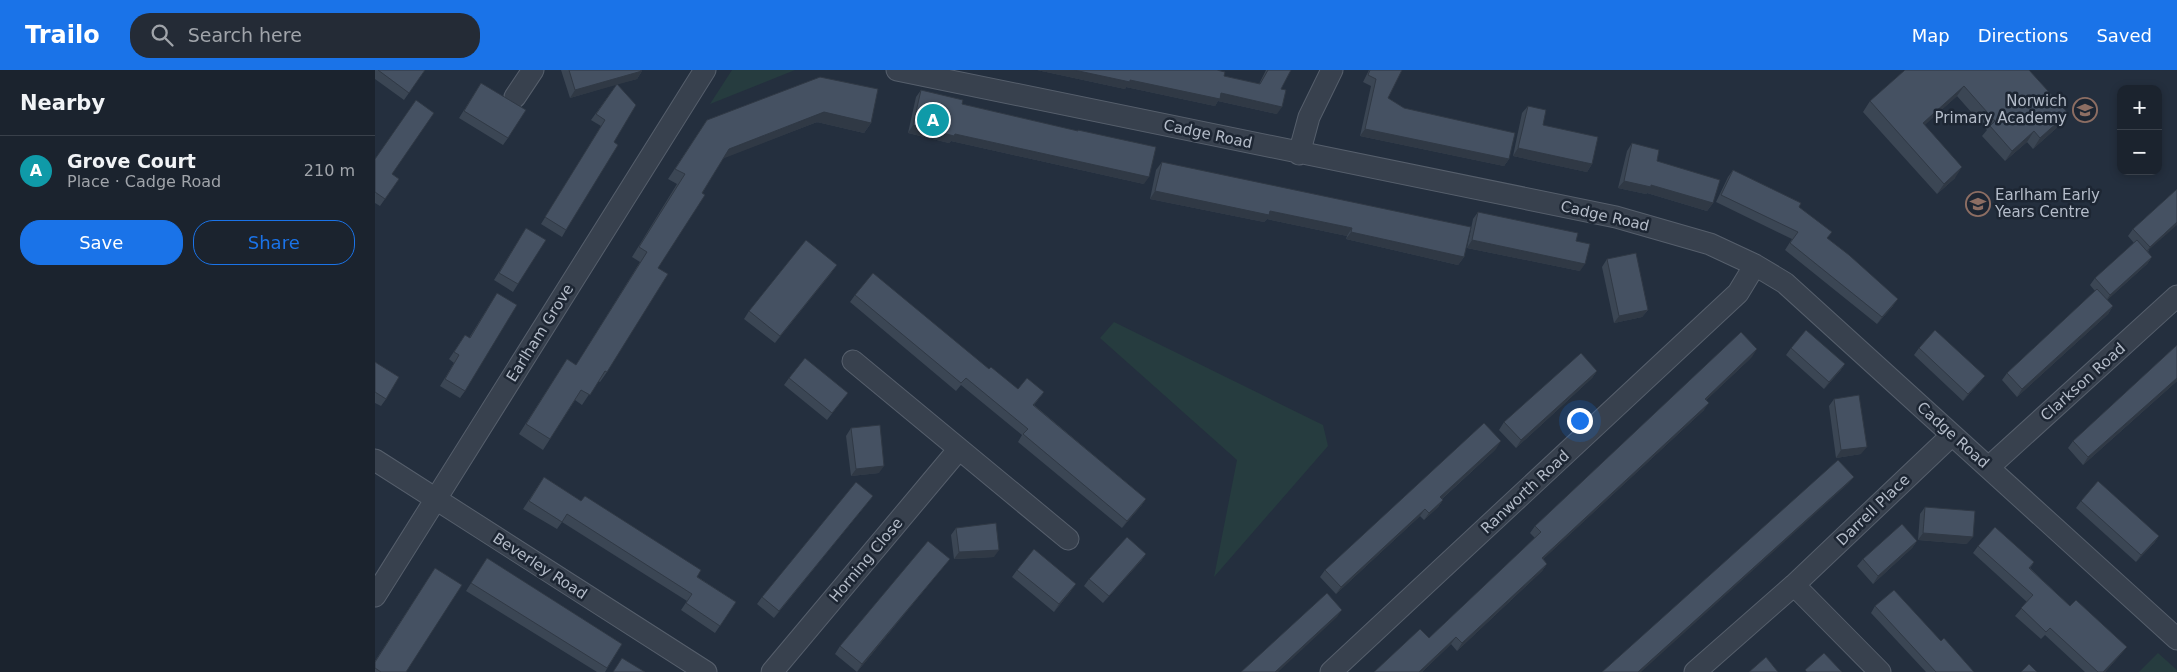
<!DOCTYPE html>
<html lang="en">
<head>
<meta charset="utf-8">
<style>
  :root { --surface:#1b232e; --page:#242b36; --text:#f1f3f6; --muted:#a0a4aa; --line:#39404a; --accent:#1a73e8 }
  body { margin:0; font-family:"DejaVu Sans",sans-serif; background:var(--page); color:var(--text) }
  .controls { position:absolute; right:15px; top:15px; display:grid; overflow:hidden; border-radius:10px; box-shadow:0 2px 8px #0003 }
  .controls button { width:45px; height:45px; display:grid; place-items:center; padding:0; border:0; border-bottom:1px solid var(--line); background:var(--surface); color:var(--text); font:25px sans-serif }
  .you { position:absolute; left:1204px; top:350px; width:18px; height:18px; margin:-12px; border:4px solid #fff; border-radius:50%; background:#1a73e8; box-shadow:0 0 0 8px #1a73e833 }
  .badge { display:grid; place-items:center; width:32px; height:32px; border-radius:50%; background:var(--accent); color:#fff; font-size:16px; font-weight:700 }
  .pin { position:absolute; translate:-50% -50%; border:2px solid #fff; box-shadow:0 1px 5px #0006 }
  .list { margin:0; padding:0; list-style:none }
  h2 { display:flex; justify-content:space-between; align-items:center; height:65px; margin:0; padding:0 20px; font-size:21px }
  h2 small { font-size:16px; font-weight:400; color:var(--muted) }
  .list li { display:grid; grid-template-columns:32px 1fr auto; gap:15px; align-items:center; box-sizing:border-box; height:70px; padding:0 20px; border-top:1px solid var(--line) }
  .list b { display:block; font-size:19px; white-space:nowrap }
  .list p { margin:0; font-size:16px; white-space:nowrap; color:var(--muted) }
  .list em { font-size:16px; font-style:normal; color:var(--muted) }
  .actions { display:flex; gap:10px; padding:15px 20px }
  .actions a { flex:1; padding:11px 0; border:1px solid var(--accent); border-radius:20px; text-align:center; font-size:18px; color:var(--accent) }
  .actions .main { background:var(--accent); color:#fff }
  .icon { flex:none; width:28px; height:28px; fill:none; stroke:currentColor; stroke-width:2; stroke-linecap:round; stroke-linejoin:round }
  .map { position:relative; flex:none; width:1802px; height:602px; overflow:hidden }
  header { display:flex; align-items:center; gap:30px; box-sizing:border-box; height:70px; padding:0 25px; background:var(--accent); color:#fff }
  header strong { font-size:24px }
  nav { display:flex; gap:28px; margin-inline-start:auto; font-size:18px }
  .search { width:350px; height:45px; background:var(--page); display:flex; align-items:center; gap:12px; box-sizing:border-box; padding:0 18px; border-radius:20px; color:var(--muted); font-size:19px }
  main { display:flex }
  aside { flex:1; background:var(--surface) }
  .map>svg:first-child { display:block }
</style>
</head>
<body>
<header>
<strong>Trailo</strong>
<div class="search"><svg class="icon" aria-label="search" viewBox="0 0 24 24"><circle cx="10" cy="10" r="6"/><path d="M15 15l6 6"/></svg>Search here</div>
<nav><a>Map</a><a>Directions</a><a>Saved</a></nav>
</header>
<main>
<aside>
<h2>Nearby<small></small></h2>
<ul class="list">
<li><span class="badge" style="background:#0f9aa8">A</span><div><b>Grove Court</b><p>Place · Cadge Road</p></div><em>210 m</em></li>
</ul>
<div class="actions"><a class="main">Save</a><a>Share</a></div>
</aside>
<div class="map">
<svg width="1802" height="602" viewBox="0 0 1802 602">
  <rect width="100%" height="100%" fill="#242f3e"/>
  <!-- green -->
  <path fill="#263c3f" d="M357,0H420L335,34Z
    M739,252L948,355L953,376L839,507L862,390L725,268Z
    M1783,583L1802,600V602H1764Z"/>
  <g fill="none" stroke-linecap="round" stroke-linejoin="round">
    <defs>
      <path id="minor" d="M522,0L1241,147L1335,174L1380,195L1410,213L1802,569
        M140,27L158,0
        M924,84L934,47L957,0
        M478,291L693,469
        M0,390L331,602
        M1614,397L1802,226
        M1419,515L1505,602
        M0,526L330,0
        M397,602L584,379
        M956,602L1363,223L1380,195
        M1320,602L1419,515L1577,365"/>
    </defs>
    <!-- minor casing -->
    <use href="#minor" stroke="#565f6c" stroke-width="23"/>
    <!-- minor -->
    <use href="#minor" stroke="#38414e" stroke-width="21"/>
  </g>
  <!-- wall -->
  <path fill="#3b4654" d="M0,0H50L29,30L0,9Z
    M186,0H265L267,1L262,9L242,14L239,72L191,160L187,167L166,154L226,56L216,50L242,14L195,28Z
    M662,0H842L849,6L884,14L891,0H916L906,19L902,44L843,31L840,36L751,17L750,19Z
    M994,0H1027L1013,28L1029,38L1134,89L1129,96L985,66L996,16L988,12Z
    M1530,0L1693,43L1686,54L1658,79L1652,72L1630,91L1607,66L1612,60L1582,26L1549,55L1580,108L1562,124L1488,42L1495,31Z
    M106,13L133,68L128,75L84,48Z
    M546,20L587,34L702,61L703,60L769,114L576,71L574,73L533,63L541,27Z
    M1153,36L1168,55L1217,94L1212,102L1138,86L1147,43Z
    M332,50L496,53L489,63L442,52L348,88L283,198L232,302L225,312L223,311L207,335L200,330L168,380L144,364L192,289L201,295L265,192L257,187L302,114L293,109Z
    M1257,73L1282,91L1338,133L1332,141L1272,123L1271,124L1243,118L1252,81Z
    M0,89L17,104L24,109L5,136L0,133Z
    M787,92L1089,187L1083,195L971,169L972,166L892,149L889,152L775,129L781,100Z
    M1358,100L1424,137L1452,168L1518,236L1502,254L1410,180L1417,169L1341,132L1353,107Z
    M1802,119L1773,182L1777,187L1772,194L1732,230L1738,236L1733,244L1642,327L1627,310L1632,303L1720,221L1715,215L1720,208L1759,173L1753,166L1758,159Z
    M1103,142L1201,171L1205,201L1092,178L1098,149Z
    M151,158L143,214L138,222L119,210Z
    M1232,189L1273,240L1267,247L1239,253L1227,197Z
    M457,202L400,273L369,249L374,241Z
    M122,223L90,321L85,328L65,316L79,293L74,289L90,265L94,268Z
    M480,225L614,299L643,319L669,322L659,335L771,429L766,436L747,458L643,372L647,365L586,315L581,321L475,232Z
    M1802,275V311L1708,395L1693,378L1698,371Z
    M1416,278L1470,294L1465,301L1449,319L1411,285Z
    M1544,278L1610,306L1604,313L1588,331L1539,285Z
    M1377,287L1331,330L1329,340L1168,489L1172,494L1167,501L1082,581L1076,574L1047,602H999L1054,568L1160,468L1155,463L1160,456Z
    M0,292L11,329L6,336L0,333Z
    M1222,301L1217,308L1141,378L1124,360L1129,352Z
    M414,308L473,323L452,350L409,315Z
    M1459,329L1486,384L1461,388L1454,336Z
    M476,358L504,403L476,406L471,366Z
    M1121,379L1067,429L1068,430L1063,437L1049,450L1045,446L961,524L945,507L950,500Z
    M169,407L361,532L340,563L306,540L312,531L187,452L182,459L148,439Z
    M498,426L399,548L382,534L387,527Z
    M1706,431L1784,466L1779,473L1761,492L1701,438Z
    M1550,437L1592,474L1543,470L1545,444Z
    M581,458L619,487L579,489L576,465Z
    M1542,471L1537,478L1498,514L1482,496L1488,489Z
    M1603,476L1659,492L1655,498L1695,536L1752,577L1746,584L1730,602H1710L1670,565L1666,569L1640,546L1652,532L1598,483Z
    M771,484L766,491L728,533L709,516L714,509Z
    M112,488L247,574L230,602H222L91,521Z
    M575,489L569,496L482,602L460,584L465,576Z
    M60,498L31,602H0V591Z
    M642,500L696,521L679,542L637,507Z
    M1500,536L1566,571L1599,602H1551L1496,543Z"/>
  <!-- shaded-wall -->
  <path fill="#303945" d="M662,0H699L755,10L846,23L907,37L902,44L843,31L840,36L751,17L750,19Z
    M267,1L262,9L195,28L200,20Z
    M1589,16L1582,26L1540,64L1548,53Z
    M449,42L496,53L489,63L442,52L347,89L354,79Z
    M1693,43L1686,54L1658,79L1665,68Z
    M538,55L580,64L774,107L769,114L576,71L574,73L533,63Z
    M990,59L1134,89L1129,96L985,66Z
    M1659,61L1652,72L1630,91L1637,81Z
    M1143,78L1217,94L1212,102L1138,86Z
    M1587,97L1580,108L1562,124L1569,114Z
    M1249,111L1276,115L1338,133L1332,141L1272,123L1271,124L1243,118Z
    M780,121L895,141L977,158L972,166L892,149L889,152L775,129Z
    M1802,152V155L1769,184L1775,177Z
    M976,162L1089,187L1083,195L971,169Z
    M1097,170L1210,194L1205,201L1092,178Z
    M1777,187L1772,194L1730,232L1735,225Z
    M462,195L457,202L400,273L405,266Z
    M1523,229L1518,236L1502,254L1507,247Z
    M1738,236L1733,244L1642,327L1647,319Z
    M1273,240L1267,247L1239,253L1244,246Z
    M1382,279L1377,287L1325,336L1330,329Z
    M1470,294L1465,301L1449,319L1454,312Z
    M1222,301L1217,308L1141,378L1146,370Z
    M1610,306L1604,313L1588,331L1593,324Z
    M1802,308V311L1708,395L1713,387Z
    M1334,333L1329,340L1162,495L1167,488Z
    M1126,371L1121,379L1060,435L1065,427Z
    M1492,377L1486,384L1461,388L1466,380Z
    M509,396L504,403L476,406L481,399Z
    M1479,407L1473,414L1266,602H1263Z
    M498,426L492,433L399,548L404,541Z
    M771,429L766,436L747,458L752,451Z
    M1068,430L1063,437L1049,450L1054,443Z
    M1050,439L1045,446L961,524L966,517Z
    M1548,463L1598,467L1592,474L1543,470Z
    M1784,466L1779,473L1761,492L1766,485Z
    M1542,471L1537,478L1498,514L1503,506Z
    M624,480L619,487L579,489L584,482Z
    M771,484L766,491L728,533L734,526Z
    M575,489L569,496L482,602L487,594Z
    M1172,494L1167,501L1082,581L1087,573Z
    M701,514L696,521L679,542L684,534Z
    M967,540L962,547L903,602H900Z
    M1081,567L1076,574L1047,602H1044Z
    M1752,577L1746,584L1730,602H1728Z"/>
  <!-- building -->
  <path fill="#455162" stroke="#303945" d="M3,0H50L34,23Z
    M194,0H265L267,1L200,20Z
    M699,0H842L850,2L849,6L885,14L893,0H916L906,19L911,20L907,37L846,23L845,29L755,10V12Z
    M995,0H1027L1013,28L1029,38L1140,63L1134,89L990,59L1001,9L993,5Z
    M1530,0H1654L1693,43L1665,68L1659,61L1637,81L1615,56L1620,51L1589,16L1548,53L1587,97L1569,114L1495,31Z
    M445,7L503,19L496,53L449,42L354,79L327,123L330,125L283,198L293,204L232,302L230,301L215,325L206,320L175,369L151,354L192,289L201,295L272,182L264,177L310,104L300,99L332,50Z
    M106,13L151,40L133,68L89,41Z
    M242,14L261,35L239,72L243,75L191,160L170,147L230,50L221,44Z
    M546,20L588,30L587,34L703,61V60L781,77L774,107L580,64L579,66L538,55Z
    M41,30L59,43L17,104L24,109L10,129L0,122V89Z
    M1153,36L1171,40L1168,55L1223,67L1217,94L1143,78Z
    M1257,73L1284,80L1282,91L1345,110L1338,133L1276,115V117L1249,111Z
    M787,92L1096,157L1089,187L976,162L977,158L895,141L894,145L780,121Z
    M1358,100L1426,133L1424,137L1457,162L1452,168L1474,185L1523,229L1507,247L1415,173L1423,162L1346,125Z
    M1802,119V152L1775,177L1758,159Z
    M1103,142L1203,163L1201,171L1215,174L1210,194L1097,170Z
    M151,158L171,170L143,214L124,203Z
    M431,170L462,195L405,266L374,241Z
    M1762,170L1777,187L1735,225L1720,208Z
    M1261,183L1273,240L1244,246L1232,189Z
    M498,203L614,299L616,297L643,319L652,308L669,322L658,335L771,429L752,451L648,364L653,359L591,308L586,313L480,225Z
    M1722,219L1738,236L1647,319L1632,303Z
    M122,223L142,235L90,321L70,309L84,285L79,282L90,265L95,268Z
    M1431,260L1470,294L1454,312L1416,278Z
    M1560,260L1610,306L1593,324L1544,278Z
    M1366,262L1382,279L1330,329L1334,333L1167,488L1172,494L1087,573L1081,567L1044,602H999L1045,559L1054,568L1166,462L1160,456Z
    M1802,275V308L1713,387L1698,371Z
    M1206,283L1222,301L1146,370L1129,352Z
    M430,288L473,323L457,343L414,308Z
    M0,292L24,307L11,329L0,322Z
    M1484,325L1492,377L1466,380L1459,329Z
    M1109,353L1126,371L1065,427L1068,430L1054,443L1050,439L966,517L950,500Z
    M505,355L509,396L481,399L476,358Z
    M1463,390L1479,407L1263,602H1227Z
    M169,407L206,431L210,426L326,500L322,507L361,532L345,556L311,533L317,524L192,444L187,452L154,431Z
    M1723,411L1784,466L1766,485L1706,431Z
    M481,412L498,426L404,541L387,527Z
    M1550,437L1600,441L1598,467L1548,463Z
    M621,453L624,480L584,482L581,458Z
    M1527,454L1542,471L1503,506L1488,489Z
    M1620,457L1659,492L1654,498L1695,536L1701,530L1752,577L1728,602H1723L1675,558L1671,562L1646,538L1658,525L1603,476Z
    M752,467L771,484L734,526L714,509Z
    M553,471L575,489L487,594L465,576Z
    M659,479L701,514L684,534L642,500Z
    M112,488L247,574L232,598L96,513Z
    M60,498L87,515L31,602H6L0,598V592Z
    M1519,520L1566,571L1569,568L1599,602H1561L1500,536Z
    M952,523L967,540L900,602H866Z
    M1449,583L1467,602H1432L1430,600Z
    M1391,587L1403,602H1374Z
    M247,588L270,602H238Z
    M1654,594L1662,602H1646Z"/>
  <!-- icons -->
  <defs>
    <symbol id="school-ring" viewBox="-11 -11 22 22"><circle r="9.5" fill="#1d2633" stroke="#8d6e63" stroke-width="1.5"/><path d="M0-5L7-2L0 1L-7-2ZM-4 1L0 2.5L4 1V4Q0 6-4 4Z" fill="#8d6e63"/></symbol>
  </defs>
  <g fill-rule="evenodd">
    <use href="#school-ring" x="1696" y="26" width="28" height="28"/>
    <use href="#school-ring" x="1589" y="120" width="28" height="28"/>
  </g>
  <g text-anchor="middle" stroke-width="5" stroke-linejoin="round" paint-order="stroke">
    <!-- poi labels -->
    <g font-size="15" fill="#b4bcc9" stroke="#1d2633" text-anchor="end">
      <text x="1692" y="36">Norwich<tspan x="1692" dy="17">Primary Academy</tspan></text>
      <text x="1620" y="130" text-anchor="start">Earlham Early<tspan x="1620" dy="17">Years Centre</tspan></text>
    </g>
    <!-- street labels -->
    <g font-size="15" fill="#b4bcc9" stroke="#1d2633">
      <text transform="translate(833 64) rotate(12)" y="5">Cadge Road</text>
      <text transform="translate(1230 146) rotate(13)" y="5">Cadge Road</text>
      <text transform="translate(165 263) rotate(-58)" y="5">Earlham Grove</text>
      <text transform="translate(1708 312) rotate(-42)" y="5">Clarkson Road</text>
      <text transform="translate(1578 365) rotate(42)" y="5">Cadge Road</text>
      <text transform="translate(1150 422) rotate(-43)" y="5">Ranworth Road</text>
      <text transform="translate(1498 440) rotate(-44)" y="5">Darrell Place</text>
      <text transform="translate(491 490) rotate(-50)" y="5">Horning Close</text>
      <text transform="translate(165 496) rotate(33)" y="5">Beverley Road</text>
    </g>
  </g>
</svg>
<div class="controls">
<button>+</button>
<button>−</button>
</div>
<div class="you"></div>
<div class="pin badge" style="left:558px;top:50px;background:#0f9aa8">A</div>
</div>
</main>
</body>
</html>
